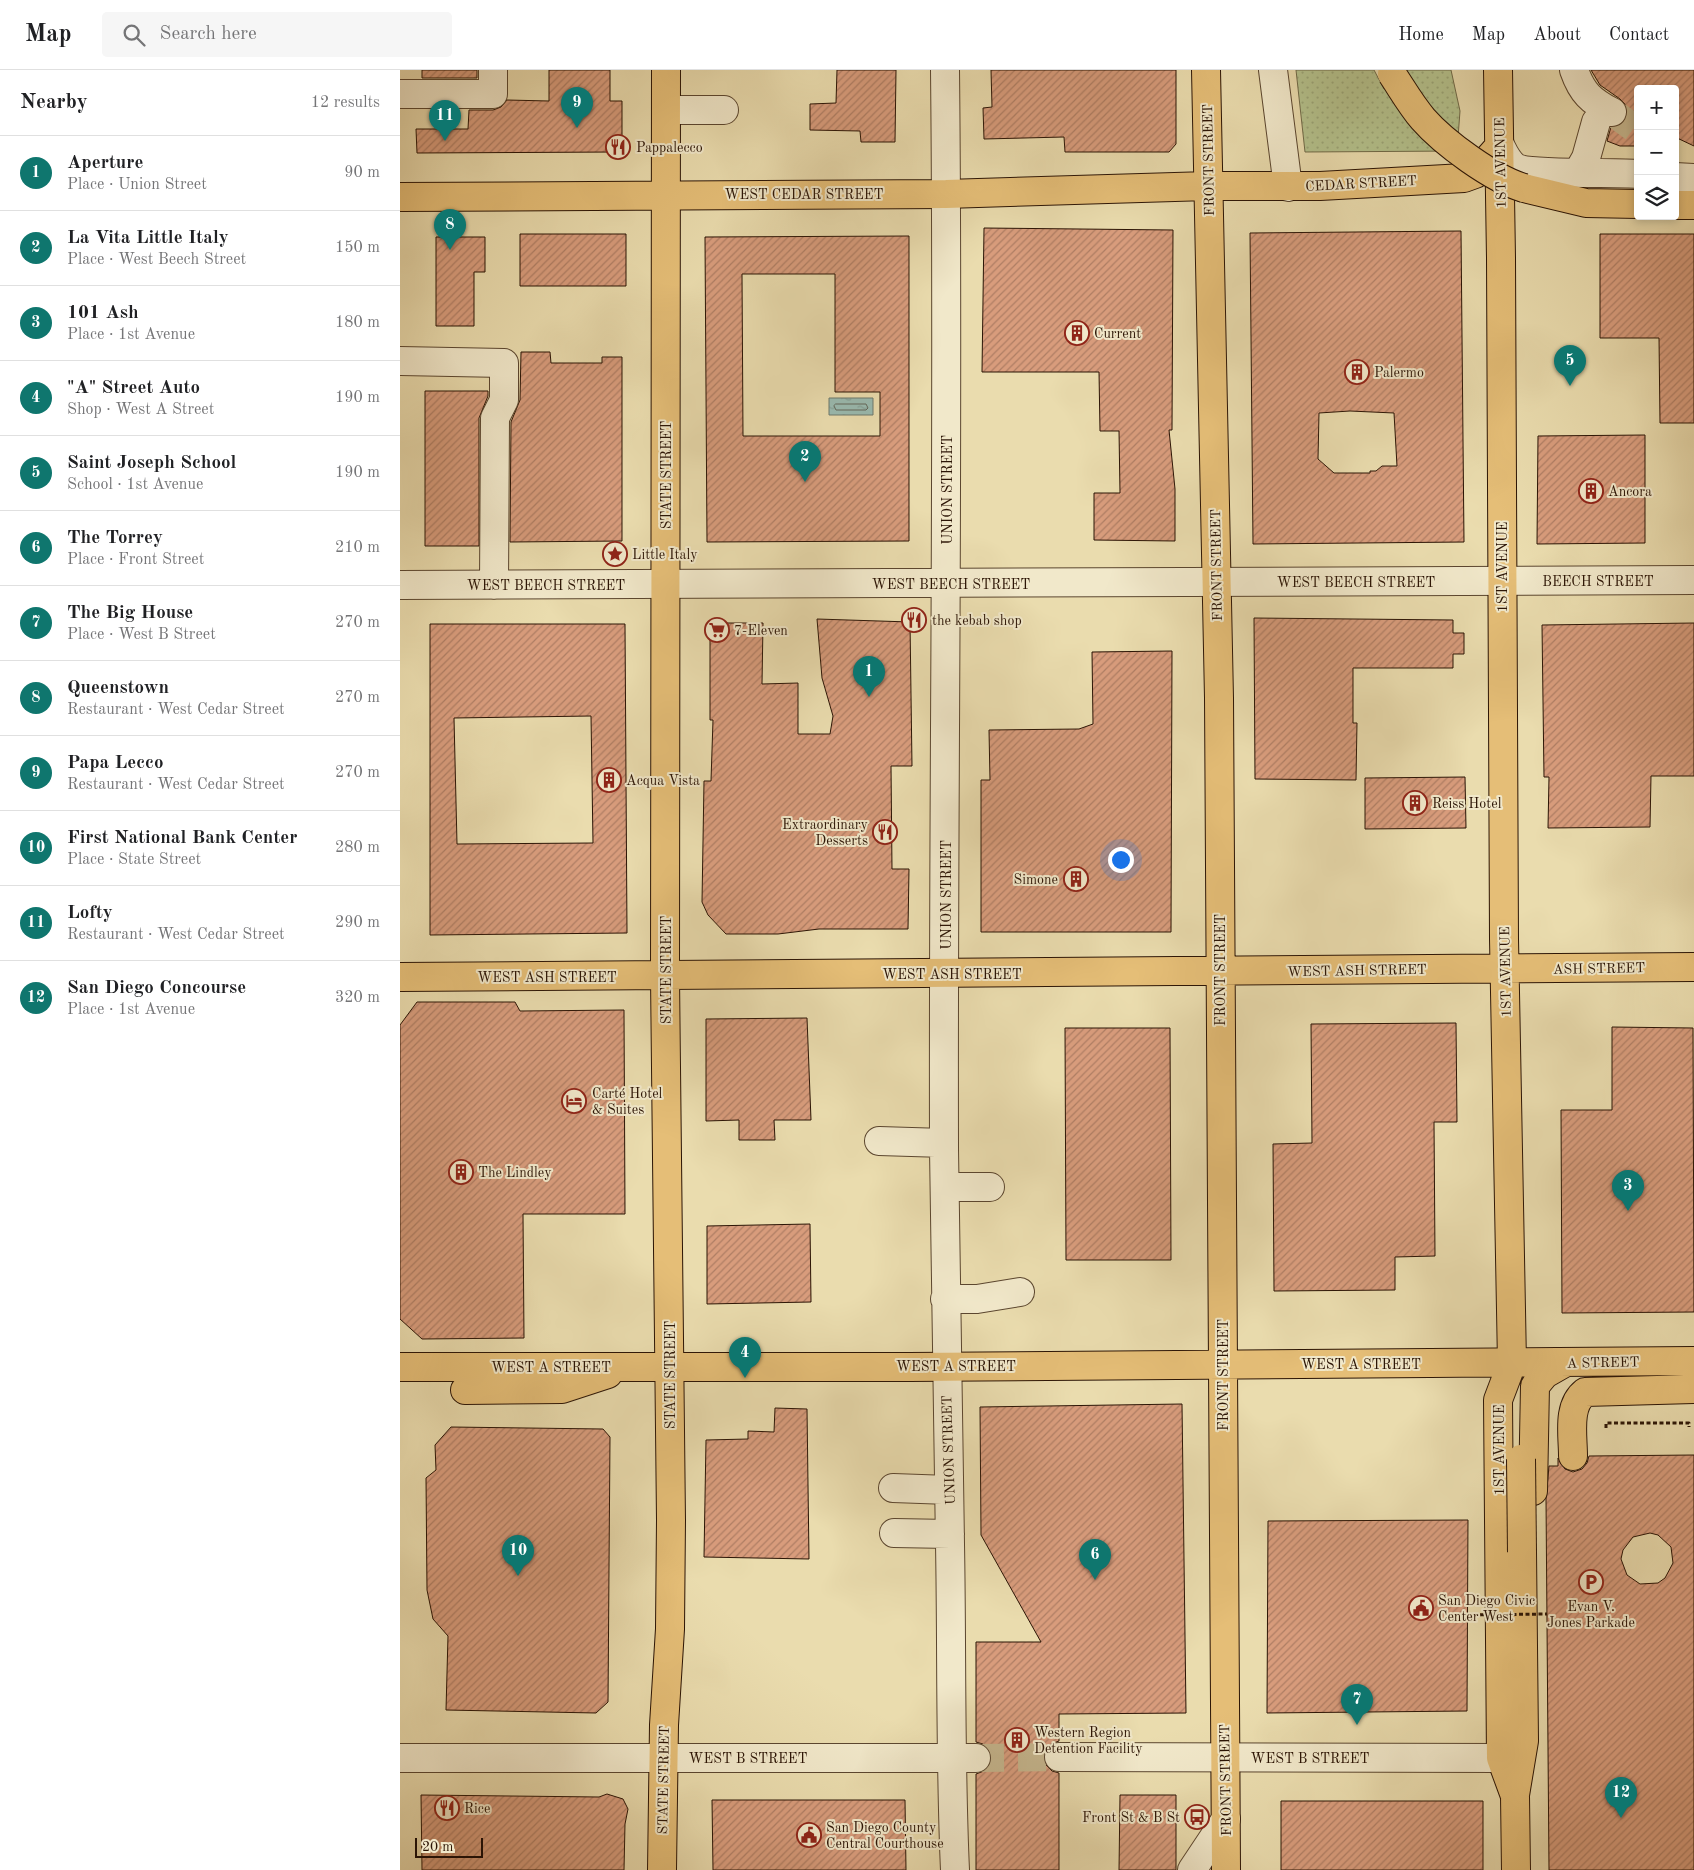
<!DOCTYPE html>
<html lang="en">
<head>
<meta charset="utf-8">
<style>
  :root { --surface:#fff; --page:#f6f6f6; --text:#202124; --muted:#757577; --line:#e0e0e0; --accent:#0f766e }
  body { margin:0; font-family:"Old Standard TT",serif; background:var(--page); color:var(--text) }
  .controls { position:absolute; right:15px; top:15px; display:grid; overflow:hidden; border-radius:5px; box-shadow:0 2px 8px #0003 }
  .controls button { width:45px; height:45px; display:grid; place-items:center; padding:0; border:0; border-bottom:1px solid var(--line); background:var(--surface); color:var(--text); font:25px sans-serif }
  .scale { position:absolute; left:15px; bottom:12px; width:68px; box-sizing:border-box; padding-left:5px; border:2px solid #2b1405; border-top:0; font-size:14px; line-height:18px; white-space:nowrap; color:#2b1405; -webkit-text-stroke:4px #f1e8ca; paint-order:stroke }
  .you { position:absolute; left:720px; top:789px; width:18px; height:18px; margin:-12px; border:4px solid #fff; border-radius:50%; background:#1a73e8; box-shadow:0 0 0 8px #1a73e833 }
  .badge { display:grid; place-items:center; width:32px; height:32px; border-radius:50%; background:var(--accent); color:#fff; font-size:16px; font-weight:700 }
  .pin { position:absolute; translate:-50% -41px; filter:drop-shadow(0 1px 2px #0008) }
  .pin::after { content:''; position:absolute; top:26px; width:18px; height:15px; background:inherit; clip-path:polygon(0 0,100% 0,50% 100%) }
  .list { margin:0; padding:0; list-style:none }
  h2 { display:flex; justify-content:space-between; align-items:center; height:65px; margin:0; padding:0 20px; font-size:21px }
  h2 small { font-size:16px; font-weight:400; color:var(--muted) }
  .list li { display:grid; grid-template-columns:32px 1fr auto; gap:15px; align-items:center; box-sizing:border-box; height:75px; padding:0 20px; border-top:1px solid var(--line) }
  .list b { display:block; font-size:19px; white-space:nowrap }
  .list p { margin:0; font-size:16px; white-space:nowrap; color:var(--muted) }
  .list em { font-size:16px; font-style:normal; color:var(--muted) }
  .icon { flex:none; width:28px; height:28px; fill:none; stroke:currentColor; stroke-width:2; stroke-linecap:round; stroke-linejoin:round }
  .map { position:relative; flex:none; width:1294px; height:1800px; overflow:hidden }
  header { display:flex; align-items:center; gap:30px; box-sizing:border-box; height:70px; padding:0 25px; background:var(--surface); border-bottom:1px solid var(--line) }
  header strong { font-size:24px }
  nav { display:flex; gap:28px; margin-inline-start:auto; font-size:18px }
  .search { width:350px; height:45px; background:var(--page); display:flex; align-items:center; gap:12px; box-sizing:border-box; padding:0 18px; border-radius:5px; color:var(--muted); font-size:19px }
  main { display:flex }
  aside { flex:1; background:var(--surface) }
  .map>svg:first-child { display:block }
</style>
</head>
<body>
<header>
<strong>Map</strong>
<div class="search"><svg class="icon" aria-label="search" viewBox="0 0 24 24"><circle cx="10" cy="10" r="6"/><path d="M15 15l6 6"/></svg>Search here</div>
<nav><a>Home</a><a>Map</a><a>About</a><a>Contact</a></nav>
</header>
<main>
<aside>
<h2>Nearby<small>12 results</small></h2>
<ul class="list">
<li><span class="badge">1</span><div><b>Aperture</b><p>Place · Union Street</p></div><em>90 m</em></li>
<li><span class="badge">2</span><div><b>La Vita Little Italy</b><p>Place · West Beech Street</p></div><em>150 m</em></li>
<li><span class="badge">3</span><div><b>101 Ash</b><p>Place · 1st Avenue</p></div><em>180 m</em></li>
<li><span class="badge">4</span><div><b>&quot;A&quot; Street Auto</b><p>Shop · West A Street</p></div><em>190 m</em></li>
<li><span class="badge">5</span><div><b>Saint Joseph School</b><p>School · 1st Avenue</p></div><em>190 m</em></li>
<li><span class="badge">6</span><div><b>The Torrey</b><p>Place · Front Street</p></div><em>210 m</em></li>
<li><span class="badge">7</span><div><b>The Big House</b><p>Place · West B Street</p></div><em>270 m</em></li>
<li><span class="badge">8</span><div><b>Queenstown</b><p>Restaurant · West Cedar Street</p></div><em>270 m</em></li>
<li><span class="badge">9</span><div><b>Papa Lecco</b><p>Restaurant · West Cedar Street</p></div><em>270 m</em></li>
<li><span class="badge">10</span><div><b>First National Bank Center</b><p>Place · State Street</p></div><em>280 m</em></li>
<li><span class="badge">11</span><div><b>Lofty</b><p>Restaurant · West Cedar Street</p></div><em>290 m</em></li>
<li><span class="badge">12</span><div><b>San Diego Concourse</b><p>Place · 1st Avenue</p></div><em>320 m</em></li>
</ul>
</aside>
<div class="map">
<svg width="1294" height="1800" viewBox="0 0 1294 1800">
  <defs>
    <pattern id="grass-dots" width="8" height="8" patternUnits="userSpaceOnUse" patternTransform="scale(1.25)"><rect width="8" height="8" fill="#b4c18c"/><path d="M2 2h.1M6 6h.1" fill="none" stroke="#9ba577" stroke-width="1.8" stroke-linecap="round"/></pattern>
    <pattern id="water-ripples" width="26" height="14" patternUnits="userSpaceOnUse" patternTransform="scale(1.25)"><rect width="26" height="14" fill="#99bab0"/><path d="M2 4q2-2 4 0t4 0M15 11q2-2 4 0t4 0" fill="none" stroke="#849f96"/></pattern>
    <pattern id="building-hatch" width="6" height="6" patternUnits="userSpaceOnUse" patternTransform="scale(1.25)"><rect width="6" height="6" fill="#d89c7c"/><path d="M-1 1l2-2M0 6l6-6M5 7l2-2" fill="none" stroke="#af7e64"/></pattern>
  </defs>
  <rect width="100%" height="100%" fill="#eadcae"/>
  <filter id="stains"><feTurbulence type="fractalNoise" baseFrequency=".004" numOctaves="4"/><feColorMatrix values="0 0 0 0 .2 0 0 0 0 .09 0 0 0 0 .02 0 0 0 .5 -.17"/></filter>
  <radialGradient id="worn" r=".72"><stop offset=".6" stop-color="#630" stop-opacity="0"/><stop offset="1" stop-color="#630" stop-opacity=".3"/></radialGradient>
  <!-- grass -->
  <path fill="url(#grass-dots)" stroke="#706a48" d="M896,0H974L984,19L1006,5L1004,0H1051L1060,41L1057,81L905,82Z"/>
  <!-- water -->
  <path fill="url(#water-ripples)" stroke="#6d786c" d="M429,328H473V345H429Z"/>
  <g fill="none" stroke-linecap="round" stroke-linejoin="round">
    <!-- shore -->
    <path stroke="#62675a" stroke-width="1" d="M436,334H466L468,338L466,340H436L434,336Z"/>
  </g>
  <!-- building -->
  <path fill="url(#building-hatch)" stroke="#2b1405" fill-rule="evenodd" d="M22,0H77V8H22Z
    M149,0H210V31H222V76L216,82L17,83L16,59H68L69,40H93L101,37L107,30L149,31Z
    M437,0H496L495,72H461L460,61L410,60V34L436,33Z
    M591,0H776V74L769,82H665L664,67L584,69L583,38L592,37Z
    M1191,0H1294V76L1275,67V19H1238V76H1220L1207,71L1211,57L1220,55L1226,49L1228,41L1225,34L1220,29L1200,15Z
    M584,158L773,160L772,360H769L775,419V471L694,470V423H720L719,361H700L699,302H582Z
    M1061,161L1064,472L853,474L850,163ZM950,341L994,343L997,396H982L976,401H970V403H934L918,389L919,343Z
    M120,164H226V216H120Z
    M1200,164H1294V353H1260L1259,268H1200Z
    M509,166V471L307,472L305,167ZM342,204H435V322H480V366H343Z
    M36,167H85V202H74V256H36Z
    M121,282H150L151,293H202V287H222V471L110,472L111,352L120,330Z
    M25,321H88V326L79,348V476H25Z
    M1245,365V473L1137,474L1138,366Z
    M854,548L1053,550V563H1064V584H1053V598H953V653H957L956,710L855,709Z
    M417,549L510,552L512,696H491L492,799H509L508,859H419L378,864H326L308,845L302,832L304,711H311L313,650H310V553H363L362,614L398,613V664H430L433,646L422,608Z
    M1294,553V706H1251L1250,757L1148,758L1149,707H1144L1142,555Z
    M30,554H225L227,863L30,865ZM191,646L193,773L57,774L54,648Z
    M772,581L771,862H581V710H590L589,660L679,659L693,654L692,582Z
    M1065,707L1066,758L965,759V708Z
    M17,932H115L120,941L224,940L225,1144H123L124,1268L22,1269L0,1249V955Z
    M407,948L411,1050H374L375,1070H339V1050L306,1051V949Z
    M1056,953L1057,1052H1034L1035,1186L995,1187V1220L874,1221L873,1074L912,1073L911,954Z
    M1212,957L1293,958L1294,1242L1162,1243L1161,1040H1212Z
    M665,958H770L771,1190H666Z
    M410,1154L411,1232L307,1234V1156Z
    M782,1334L786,1643L659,1644V1671L651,1674L645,1680L643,1686L646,1695L652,1701L659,1703V1800H576V1704L584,1701L590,1695L592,1688L589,1680L583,1674L576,1672V1572H641L581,1465L580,1337Z
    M375,1338L407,1339L409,1489L304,1487L306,1370L348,1369V1361L374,1362Z
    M51,1357L203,1359L210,1367L208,1632L196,1643L46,1640L48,1566L33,1549L27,1520L26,1408L36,1400L35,1375Z
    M1294,1385V1800H1149L1146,1429L1149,1396H1158V1388L1165,1399L1173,1402L1182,1399L1187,1393L1189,1386ZM1250,1463L1258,1465L1271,1477L1273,1493L1265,1508L1258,1513L1240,1514L1227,1505L1221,1489L1223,1480L1233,1467Z
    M1068,1450L1067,1641L867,1643L868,1451Z
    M207,1724L223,1729L228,1739L225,1754L224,1800H22L21,1725L199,1727Z
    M720,1725H776V1800H719Z
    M312,1730H505L506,1800H313Z
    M881,1731H1083V1800H881Z"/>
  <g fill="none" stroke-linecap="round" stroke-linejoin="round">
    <!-- minor-tunnel -->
    <path stroke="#c4b48c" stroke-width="28" stroke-dasharray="28 14" stroke-linecap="butt" d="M1212,42L1234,58L1238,72
      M576,1688L659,1687"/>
    <defs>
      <path id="minor" d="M545,0C549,359 543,718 544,1076C545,1209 548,1342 550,1474C552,1583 550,1691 555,1800
        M873,0L888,117
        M1174,0C1182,23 1191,31 1212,42
        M0,24H93V0
        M266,40H324
        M1100,75C1104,83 1107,91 1115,97C1128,105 1216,102 1238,104
        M1178,102L1186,88L1196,52
        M1275,107L1294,108
        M0,291L104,293V330L95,348L94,515
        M0,515L1294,510
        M479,1071L544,1073
        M545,1117H590
        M545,1229H577L620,1222
        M493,1418L549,1420
        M494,1463L550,1464
        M659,1687L1101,1688
        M0,1688H576
        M792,1800L826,1749"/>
      <path id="major" d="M806,0L819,628L826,1800
        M1098,0L1101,188L1104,869L1112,1293L1098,1330L1101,1688L1115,1726L1116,1800
        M0,127L546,124L808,116H920L1064,108L1075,104L1096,80
        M0,907L1294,897
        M0,1297H509L1294,1291
        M65,1320L162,1319L208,1304
        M1173,1386C1173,1365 1167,1336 1185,1322L1294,1319
        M1133,1421L1135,1316L1145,1304L1166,1292
        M1115,1725L1124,1671L1122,1482
        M262,1800L264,1655L270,1559L271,1450L265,907L266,0"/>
      <path id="highway" d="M1124,118L1186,133L1238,134
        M1275,135H1294"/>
    </defs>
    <!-- minor casing -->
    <use href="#minor" stroke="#5b462f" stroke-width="30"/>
    <!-- major casing -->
    <use href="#major" stroke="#2b1405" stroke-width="30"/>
    <!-- highway casing -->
    <use href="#highway" stroke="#2b1405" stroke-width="30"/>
    <!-- path -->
    <path stroke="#2b1405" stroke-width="3" stroke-dasharray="4 2.5" stroke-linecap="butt" d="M1206,1358V1353H1289V1357"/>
    <!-- minor -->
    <use href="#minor" stroke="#f1e8ca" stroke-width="28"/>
    <!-- major -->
    <use href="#major" stroke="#e5be77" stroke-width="28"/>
    <!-- highway -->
    <use href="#highway" stroke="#e5be77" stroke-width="28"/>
    <defs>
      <path id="major-bridge" d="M1121,1389L1122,1482"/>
      <path id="highway-bridge" d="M992,4C1002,19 1011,35 1023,49C1044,73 1093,109 1124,118"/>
    </defs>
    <!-- major-bridge casing -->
    <use href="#major-bridge" stroke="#2b1405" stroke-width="30" stroke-linecap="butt"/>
    <!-- highway-bridge casing -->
    <use href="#highway-bridge" stroke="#2b1405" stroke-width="30" stroke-linecap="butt"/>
    <!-- path-bridge -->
    <path stroke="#2b1405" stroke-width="3" stroke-dasharray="4 2.5" stroke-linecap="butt" d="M1067,1545L1147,1544"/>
    <!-- major-bridge -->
    <use href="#major-bridge" stroke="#e5be77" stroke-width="28"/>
    <!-- highway-bridge -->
    <use href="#highway-bridge" stroke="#e5be77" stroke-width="28"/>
  </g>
  <!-- icons -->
  <defs>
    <symbol id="restaurant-ring" viewBox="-11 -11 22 22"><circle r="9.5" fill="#f1e8ca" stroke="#8f2418" stroke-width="1.5"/><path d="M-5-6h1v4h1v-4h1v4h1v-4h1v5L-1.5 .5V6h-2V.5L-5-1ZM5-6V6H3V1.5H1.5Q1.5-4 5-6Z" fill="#8f2418"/></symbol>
    <symbol id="building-ring" viewBox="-11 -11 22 22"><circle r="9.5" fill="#f1e8ca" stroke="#8f2418" stroke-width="1.5"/><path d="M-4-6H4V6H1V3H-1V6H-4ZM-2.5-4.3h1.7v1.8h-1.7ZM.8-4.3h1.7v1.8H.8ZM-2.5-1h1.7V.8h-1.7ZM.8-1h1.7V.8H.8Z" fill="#8f2418"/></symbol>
    <symbol id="sight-ring" viewBox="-11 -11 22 22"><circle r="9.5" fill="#f1e8ca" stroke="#8f2418" stroke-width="1.5"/><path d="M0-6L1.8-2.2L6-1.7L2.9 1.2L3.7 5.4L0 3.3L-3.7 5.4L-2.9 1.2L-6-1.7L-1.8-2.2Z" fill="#8f2418"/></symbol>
    <symbol id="supermarket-ring" viewBox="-11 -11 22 22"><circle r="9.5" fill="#f1e8ca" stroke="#8f2418" stroke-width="1.5"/><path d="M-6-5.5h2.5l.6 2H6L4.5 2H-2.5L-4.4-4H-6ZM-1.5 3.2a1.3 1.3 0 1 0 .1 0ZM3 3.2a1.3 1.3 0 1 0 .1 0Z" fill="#8f2418"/></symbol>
    <symbol id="hotel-ring" viewBox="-11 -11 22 22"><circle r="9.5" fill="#f1e8ca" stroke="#8f2418" stroke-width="1.5"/><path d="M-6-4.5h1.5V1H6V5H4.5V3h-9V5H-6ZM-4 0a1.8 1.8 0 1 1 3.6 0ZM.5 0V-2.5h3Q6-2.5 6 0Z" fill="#8f2418"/></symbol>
    <symbol id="parking-ring" viewBox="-11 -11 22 22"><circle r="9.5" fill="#f1e8ca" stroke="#8f2418" stroke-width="1.5"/><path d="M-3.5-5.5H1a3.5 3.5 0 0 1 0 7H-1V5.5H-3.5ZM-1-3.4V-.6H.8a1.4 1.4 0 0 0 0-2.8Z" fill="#8f2418"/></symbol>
    <symbol id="civic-ring" viewBox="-11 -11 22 22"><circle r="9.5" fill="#f1e8ca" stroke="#8f2418" stroke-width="1.5"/><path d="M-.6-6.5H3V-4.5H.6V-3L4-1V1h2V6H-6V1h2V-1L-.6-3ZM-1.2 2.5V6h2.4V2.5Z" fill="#8f2418"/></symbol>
    <symbol id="bus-ring" viewBox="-11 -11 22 22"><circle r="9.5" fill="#f1e8ca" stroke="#8f2418" stroke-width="1.5"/><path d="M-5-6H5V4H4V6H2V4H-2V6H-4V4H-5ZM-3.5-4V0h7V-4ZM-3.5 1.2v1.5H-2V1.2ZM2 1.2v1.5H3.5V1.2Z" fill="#8f2418"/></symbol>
  </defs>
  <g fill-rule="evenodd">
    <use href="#restaurant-ring" x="204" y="63" width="28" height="28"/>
    <use href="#building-ring" x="663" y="249" width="28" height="28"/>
    <use href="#building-ring" x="943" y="288" width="28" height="28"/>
    <use href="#building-ring" x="1177" y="407" width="28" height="28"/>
    <use href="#sight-ring" x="201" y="470" width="28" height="28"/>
    <use href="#restaurant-ring" x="500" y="536" width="28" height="28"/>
    <use href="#supermarket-ring" x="303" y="546" width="28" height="28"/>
    <use href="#building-ring" x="195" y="696" width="28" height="28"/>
    <use href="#building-ring" x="1001" y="719" width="28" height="28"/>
    <use href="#restaurant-ring" x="471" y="748" width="28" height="28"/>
    <use href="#building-ring" x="662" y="795" width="28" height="28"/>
    <use href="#hotel-ring" x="160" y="1017" width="28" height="28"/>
    <use href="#building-ring" x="47" y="1088" width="28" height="28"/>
    <use href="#parking-ring" x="1177" y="1498" width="28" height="28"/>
    <use href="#civic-ring" x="1007" y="1524" width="28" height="28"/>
    <use href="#building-ring" x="603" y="1656" width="28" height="28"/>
    <use href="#restaurant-ring" x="33" y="1724" width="28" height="28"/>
    <use href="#bus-ring" x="783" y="1733" width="28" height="28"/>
    <use href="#civic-ring" x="395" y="1751" width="28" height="28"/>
  </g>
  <g text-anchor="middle" stroke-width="4" stroke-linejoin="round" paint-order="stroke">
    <!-- poi labels -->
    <g font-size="14" fill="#2b1405" stroke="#f1e8ca" text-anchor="start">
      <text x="236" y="82">Pappalecco</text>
      <text x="694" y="268">Current</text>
      <text x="974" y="307">Palermo</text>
      <text x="1208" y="426">Ancora</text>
      <text x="232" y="489">Little Italy</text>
      <text x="532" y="555">the kebab shop</text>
      <text x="334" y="565">7-Eleven</text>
      <text x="226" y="715">Acqua Vista</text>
      <text x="1032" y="738">Reiss Hotel</text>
      <text x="468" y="759" text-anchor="end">Extraordinary<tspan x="468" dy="16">Desserts</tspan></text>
      <text x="658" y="814" text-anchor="end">Simone</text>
      <text x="192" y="1028">Carté Hotel<tspan x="192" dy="16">&amp; Suites</tspan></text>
      <text x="78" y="1107">The Lindley</text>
      <text x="1038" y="1535">San Diego Civic<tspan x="1038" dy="16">Center West</tspan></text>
      <text x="1191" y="1541" text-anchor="middle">Evan V.<tspan x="1191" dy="16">Jones Parkade</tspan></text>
      <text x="634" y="1667">Western Region<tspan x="634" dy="16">Detention Facility</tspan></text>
      <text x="64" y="1743">Rice</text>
      <text x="780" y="1752" text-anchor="end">Front St &amp; B St</text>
      <text x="426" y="1762">San Diego County<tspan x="426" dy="16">Central Courthouse</tspan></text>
    </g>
    <!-- street labels -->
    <g font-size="14" fill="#2b1405" stroke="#f1e8ca">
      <text transform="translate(808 90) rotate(-91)" y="5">FRONT STREET</text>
      <text transform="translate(1100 93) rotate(-91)" y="5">1ST AVENUE</text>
      <text transform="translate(961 113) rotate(-3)" y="5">CEDAR STREET</text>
      <text x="404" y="129">WEST CEDAR STREET</text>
      <text transform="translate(266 405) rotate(-90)" y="5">STATE STREET</text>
      <text transform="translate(547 420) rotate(-90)" y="5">UNION STREET</text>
      <text transform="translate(816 495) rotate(-91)" y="5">FRONT STREET</text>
      <text transform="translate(1102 497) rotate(-90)" y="5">1ST AVENUE</text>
      <text x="1198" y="516">BEECH STREET</text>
      <text x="956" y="517">WEST BEECH STREET</text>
      <text x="551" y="519">WEST BEECH STREET</text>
      <text x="146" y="520">WEST BEECH STREET</text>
      <text transform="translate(546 825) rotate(-90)" y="5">UNION STREET</text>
      <text transform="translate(1199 898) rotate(-1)" y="5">ASH STREET</text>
      <text transform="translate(266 900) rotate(-90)" y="5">STATE STREET</text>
      <text transform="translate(820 900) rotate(-90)" y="5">FRONT STREET</text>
      <text transform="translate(957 900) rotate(-1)" y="5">WEST ASH STREET</text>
      <text transform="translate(1105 902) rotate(-91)" y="5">1ST AVENUE</text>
      <text x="552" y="909">WEST ASH STREET</text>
      <text x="147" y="912">WEST ASH STREET</text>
      <text transform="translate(1203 1292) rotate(-1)" y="5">A STREET</text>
      <text x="961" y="1299">WEST A STREET</text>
      <text x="556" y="1301">WEST A STREET</text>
      <text x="151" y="1302">WEST A STREET</text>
      <text transform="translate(270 1305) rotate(-90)" y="5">STATE STREET</text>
      <text transform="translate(823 1305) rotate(-90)" y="5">FRONT STREET</text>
      <text transform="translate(548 1380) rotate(-92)" y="5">UNION STREET</text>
      <text transform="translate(1099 1380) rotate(-90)" y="5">1ST AVENUE</text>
      <text x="348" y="1693">WEST B STREET</text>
      <text x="910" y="1693">WEST B STREET</text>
      <text transform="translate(263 1710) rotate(-89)" y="5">STATE STREET</text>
      <text transform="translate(825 1710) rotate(-91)" y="5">FRONT STREET</text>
    </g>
  </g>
  <rect width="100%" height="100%" filter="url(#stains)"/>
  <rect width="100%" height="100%" fill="url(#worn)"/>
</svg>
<div class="controls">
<button>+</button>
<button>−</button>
<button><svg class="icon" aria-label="layers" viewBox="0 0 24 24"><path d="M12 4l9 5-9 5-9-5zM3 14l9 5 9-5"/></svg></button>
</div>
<div class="scale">20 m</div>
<div class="you"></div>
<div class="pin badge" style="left:469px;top:627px">1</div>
<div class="pin badge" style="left:405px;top:412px">2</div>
<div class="pin badge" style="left:1228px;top:1141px">3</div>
<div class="pin badge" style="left:345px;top:1308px">4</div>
<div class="pin badge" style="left:1170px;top:316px">5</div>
<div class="pin badge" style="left:695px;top:1510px">6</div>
<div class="pin badge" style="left:957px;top:1655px">7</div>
<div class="pin badge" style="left:50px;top:180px">8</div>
<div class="pin badge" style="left:177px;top:58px">9</div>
<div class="pin badge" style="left:118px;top:1506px">10</div>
<div class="pin badge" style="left:45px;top:71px">11</div>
<div class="pin badge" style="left:1221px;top:1748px">12</div>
</div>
</main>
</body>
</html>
